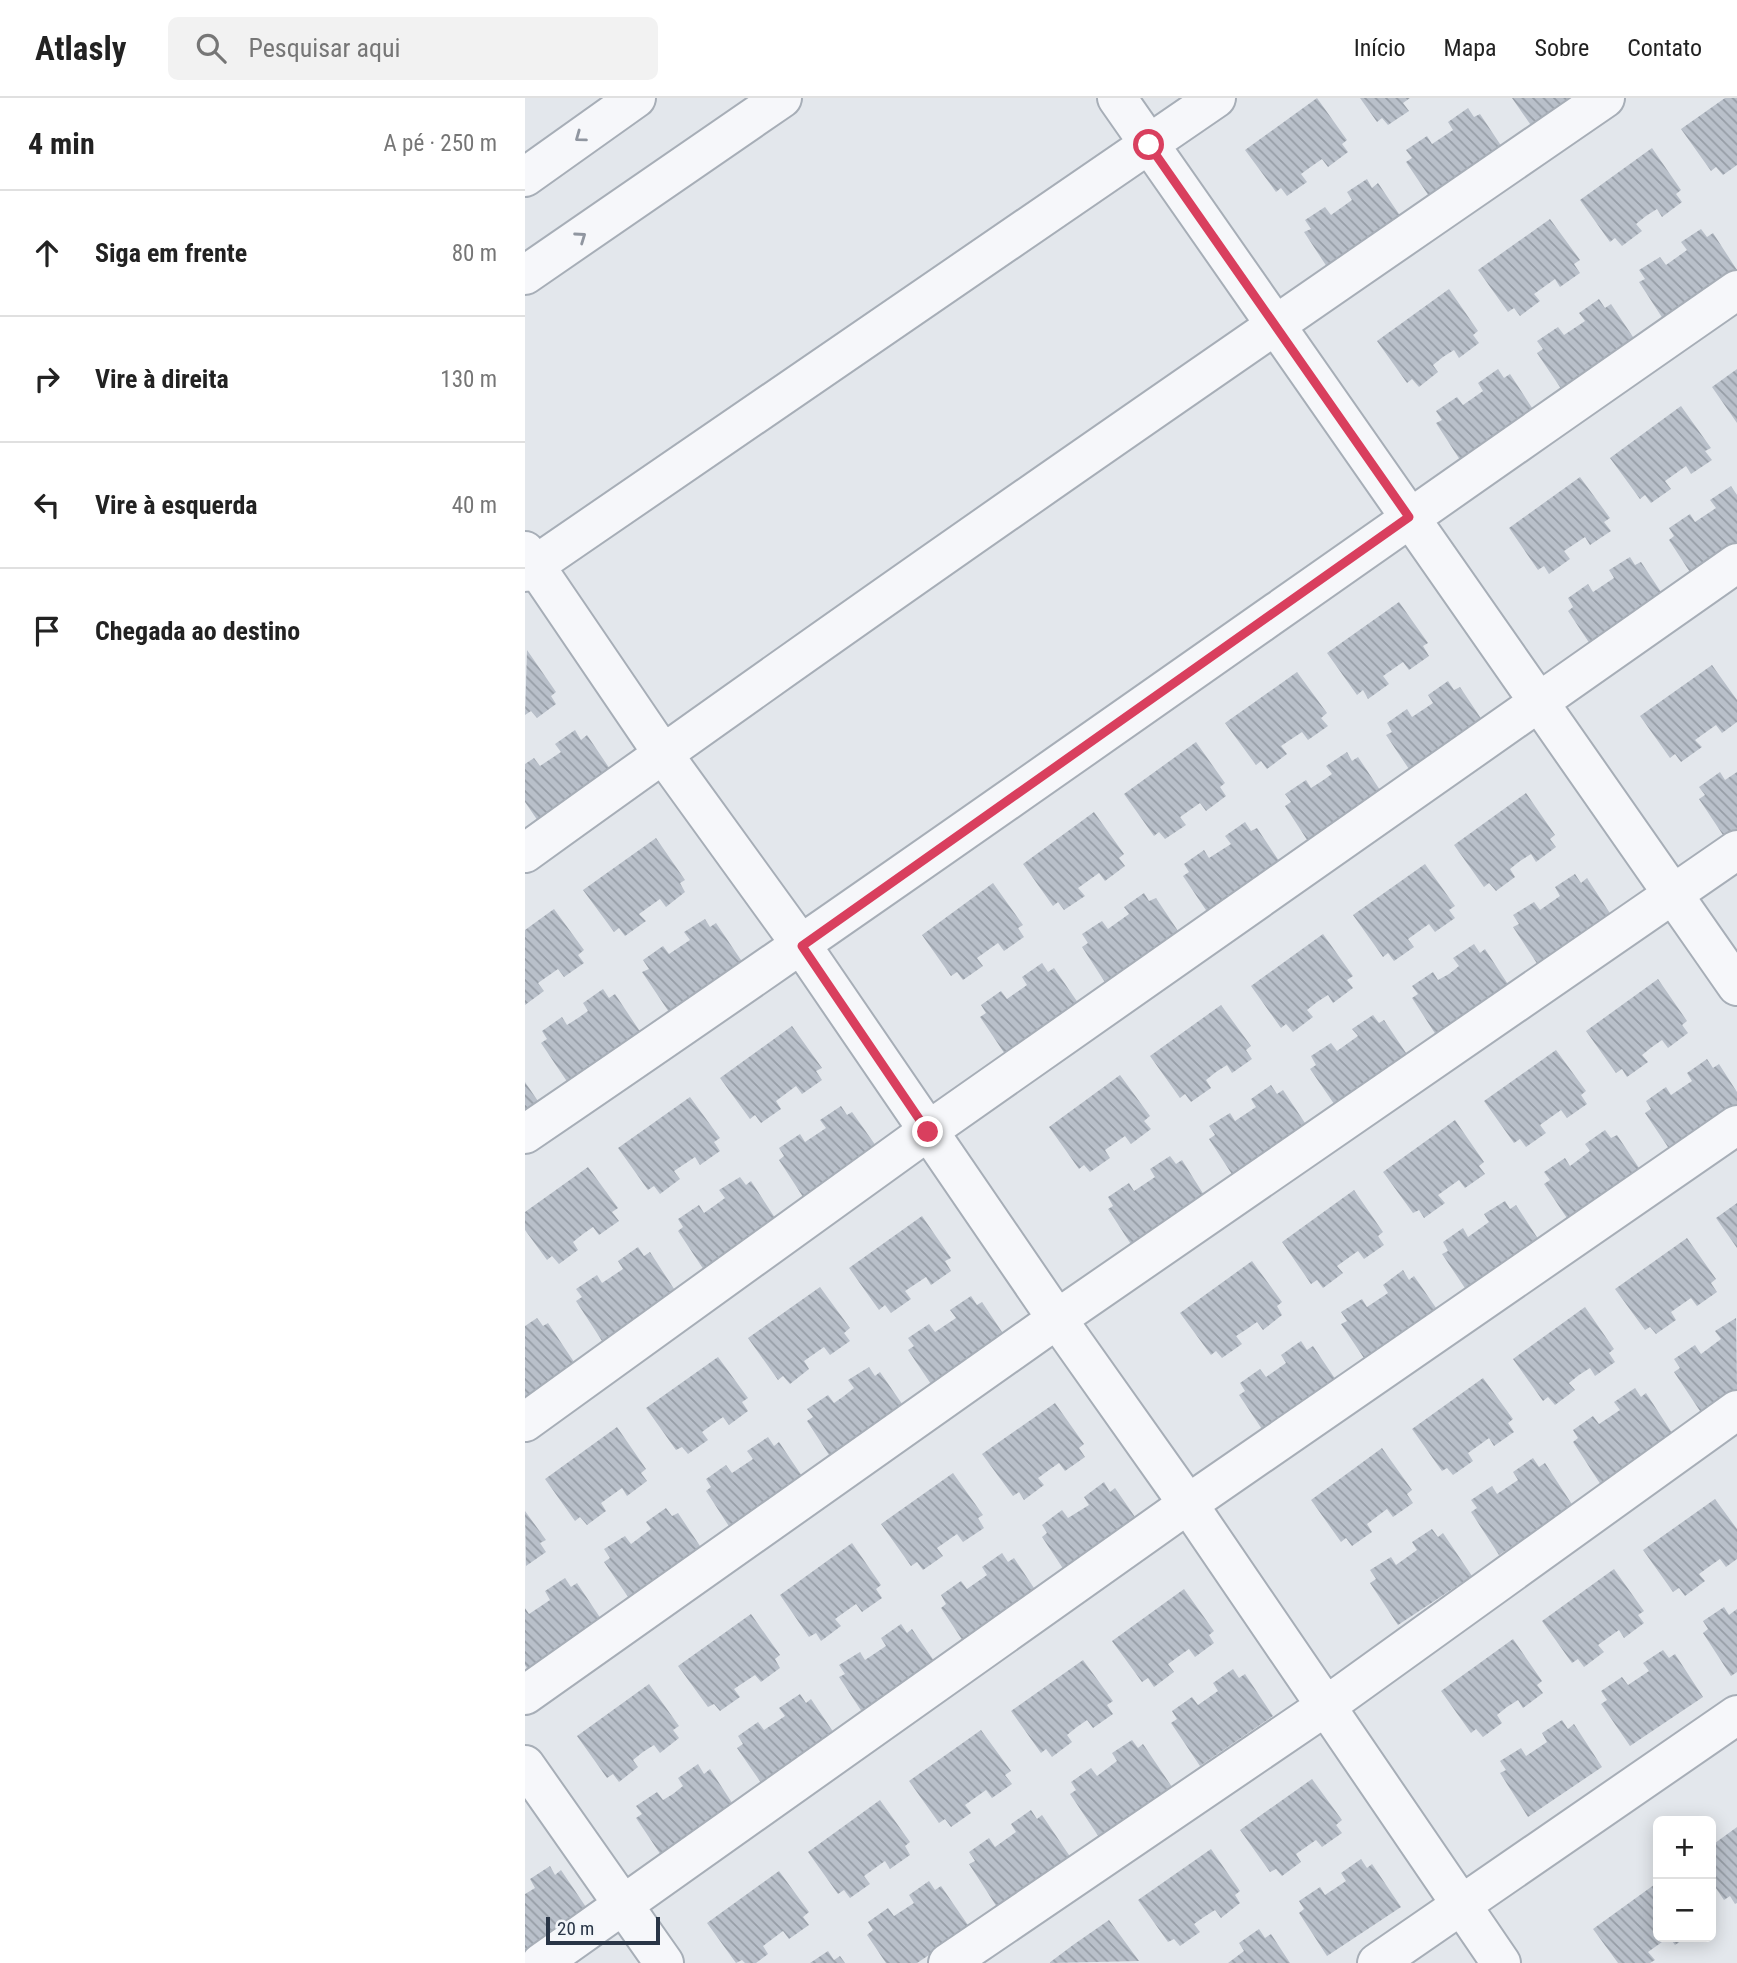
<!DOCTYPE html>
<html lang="pt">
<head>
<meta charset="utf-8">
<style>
  :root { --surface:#fff; --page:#f2f2f2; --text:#222; --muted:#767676; --line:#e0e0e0 }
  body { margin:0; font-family:"Roboto Condensed",sans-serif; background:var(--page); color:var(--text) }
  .controls { position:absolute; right:21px; bottom:21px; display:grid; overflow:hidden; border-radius:10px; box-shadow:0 4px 18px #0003 }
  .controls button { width:63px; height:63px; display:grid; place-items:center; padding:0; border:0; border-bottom:2px solid var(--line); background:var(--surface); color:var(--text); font:35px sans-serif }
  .scale { position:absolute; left:21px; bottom:18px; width:114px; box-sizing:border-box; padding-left:7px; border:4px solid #293546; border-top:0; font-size:19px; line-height:24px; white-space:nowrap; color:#293546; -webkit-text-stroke:5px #f3f6f9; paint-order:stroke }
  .stop { position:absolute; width:21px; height:21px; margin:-16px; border:5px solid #d93f5e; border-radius:50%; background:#fff }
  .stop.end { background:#d93f5e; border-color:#fff; box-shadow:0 2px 7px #0008 }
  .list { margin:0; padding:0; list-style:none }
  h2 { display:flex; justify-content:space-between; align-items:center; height:91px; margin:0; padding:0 28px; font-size:30px }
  h2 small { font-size:23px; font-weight:400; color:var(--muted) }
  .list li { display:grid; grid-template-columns:46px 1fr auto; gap:21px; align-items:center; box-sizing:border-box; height:126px; padding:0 28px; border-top:2px solid var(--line) }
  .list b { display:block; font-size:26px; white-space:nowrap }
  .list em { font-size:23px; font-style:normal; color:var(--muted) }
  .icon { flex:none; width:38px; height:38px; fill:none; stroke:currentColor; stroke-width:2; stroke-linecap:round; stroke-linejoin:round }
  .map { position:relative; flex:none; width:1212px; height:1865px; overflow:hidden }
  header { display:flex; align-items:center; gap:42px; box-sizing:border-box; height:98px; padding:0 35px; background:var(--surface); border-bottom:2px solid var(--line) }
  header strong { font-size:33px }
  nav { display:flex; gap:38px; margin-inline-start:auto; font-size:24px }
  .search { width:490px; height:63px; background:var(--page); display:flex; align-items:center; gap:18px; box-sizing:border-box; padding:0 24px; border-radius:10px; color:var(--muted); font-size:26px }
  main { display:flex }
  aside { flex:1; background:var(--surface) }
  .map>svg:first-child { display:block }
</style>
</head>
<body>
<header>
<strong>Atlasly</strong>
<div class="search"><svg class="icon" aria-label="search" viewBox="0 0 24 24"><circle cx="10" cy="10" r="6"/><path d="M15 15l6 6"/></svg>Pesquisar aqui</div>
<nav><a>Início</a><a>Mapa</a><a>Sobre</a><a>Contato</a></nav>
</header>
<main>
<aside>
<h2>4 min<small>A pé · 250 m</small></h2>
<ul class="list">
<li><svg class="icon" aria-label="ahead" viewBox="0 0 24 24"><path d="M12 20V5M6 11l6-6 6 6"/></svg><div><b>Siga em frente</b></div><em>80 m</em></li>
<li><svg class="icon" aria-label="right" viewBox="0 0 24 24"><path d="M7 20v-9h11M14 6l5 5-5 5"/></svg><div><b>Vire à direita</b></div><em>130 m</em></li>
<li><svg class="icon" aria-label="left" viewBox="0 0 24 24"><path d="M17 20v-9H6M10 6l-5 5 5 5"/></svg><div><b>Vire à esquerda</b></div><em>40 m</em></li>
<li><svg class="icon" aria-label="arrive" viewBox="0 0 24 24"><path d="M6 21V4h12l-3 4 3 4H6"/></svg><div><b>Chegada ao destino</b></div></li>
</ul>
</aside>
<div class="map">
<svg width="1212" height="1865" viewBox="0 0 1212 1865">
  <defs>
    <pattern id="building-back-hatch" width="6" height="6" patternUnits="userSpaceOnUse" patternTransform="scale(1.75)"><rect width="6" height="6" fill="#b9c0ca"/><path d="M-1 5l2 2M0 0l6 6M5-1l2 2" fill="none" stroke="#969da6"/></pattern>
  </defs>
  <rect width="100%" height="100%" fill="#e3e7ec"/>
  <!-- building -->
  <path fill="url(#building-back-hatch)" d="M792,0L822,42L817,46L823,54L803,69L797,61L787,68L776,76L782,84L762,98L756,90L751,94L720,52Z
    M835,0H885L878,5L884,13L863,27L857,20L852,24Z
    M987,0H1065L1012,36Z
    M1200,0H1212V67L1198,77L1191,69L1186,73L1156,31Z
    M943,10L949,19L955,16L983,58L910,107L881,64L887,60L881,52L902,38L907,46L928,32L923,24Z
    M1127,50L1156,92L1151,96L1157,104L1137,119L1132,111L1121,118L1111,126L1117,133L1097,148L1090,140L1085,144L1055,102Z
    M842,81L847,90L853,85L882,128L808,178L779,134L786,131L780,122L800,109L806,117L827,102L822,94Z
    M1025,121L1055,162L1049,166L1055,175L1035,189L1030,181L1009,196L1015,203L995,218L989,210L983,214L953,172Z
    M1176,131L1182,139L1188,135L1212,172V181L1142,227L1114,184L1120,181L1114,172L1135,159L1141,167L1162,152L1156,144Z
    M924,191L953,233L948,237L954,245L934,260L929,252L918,259L908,267L913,274L894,289L887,281L882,285L852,243Z
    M1074,201L1080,210L1086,206L1114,248L1041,298L1012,255L1018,251L1012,243L1033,229L1039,237L1060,223L1054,215Z
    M973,271L979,280L985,276L1013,319L939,368L911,325L917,322L911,313L932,299L938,307L958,293L953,285Z
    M1212,271V325L1187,289Z
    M1156,308L1186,350L1180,353L1187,362L1166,376L1161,368L1140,383L1146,391L1126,405L1120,397L1115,401L1085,360Z
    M1055,379L1085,420L1079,424L1086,433L1065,447L1060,439L1039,453L1045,461L1024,476L1019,468L1013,472L984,430Z
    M1206,388L1212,397V458L1172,485L1144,442L1149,438L1144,430L1165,416L1170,424L1191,410L1185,402Z
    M1105,459L1110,467L1116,464L1144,506L1071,555L1043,513L1048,509L1043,500L1063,486L1068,494L1089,480L1084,472Z
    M874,504L903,545L898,548L904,558L884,572L878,564L858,578L864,586L843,601L838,592L832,597L802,555Z
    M2,552L31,594L26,598L31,606L12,620L6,613L0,617Z
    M1187,567L1212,602V624L1197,635L1191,627L1170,642L1177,649L1156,664L1150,656L1145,660L1115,618Z
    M772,574L802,615L796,620L803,628L783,642L777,634L756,648L762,656L742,671L736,663L731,667L700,625Z
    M923,583L929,592L935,589L963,631L890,680L861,637L867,634L862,625L882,611L887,619L908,605L903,597Z
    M50,632L56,642L62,637L91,680L17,729L0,704V666L9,660L15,668L36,654L30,646Z
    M671,644L700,685L695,689L701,698L681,713L675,705L655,719L661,727L640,741L634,734L629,738L599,696Z
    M822,654L827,663L833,659L861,701L788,751L760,708L766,704L760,696L781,682L786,690L797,683L807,676L801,668Z
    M1195,674L1200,682L1212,674V737L1202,743L1174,701L1180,697L1174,689Z
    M1001,695L1030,737L1025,741L1031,749L1011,764L1006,756L995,763L985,771L990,779L971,793L964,785L959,789L929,747Z
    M569,714L599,756L594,760L600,768L580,783L574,775L553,790L560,798L539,812L533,804L528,808L498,766Z
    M720,724L726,733L732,730L760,772L687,821L658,778L664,774L659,766L679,752L684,760L706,746L700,738Z
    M131,740L160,782L155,785L160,794L141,809L135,801L114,816L121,823L100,838L94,830L89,834L58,792Z
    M900,766L930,808L924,812L930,820L910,834L904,826L883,841L889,849L869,863L863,855L858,859L828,817Z
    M1050,776L1056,785L1062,780L1090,823L1017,873L988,829L994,826L988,817L1009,804L1015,812L1035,798L1030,789Z
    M468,785L498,827L493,830L499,839L479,853L473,845L452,860L458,868L438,882L432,874L426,878L397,837Z
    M619,795L624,803L631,800L659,842L585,892L557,849L563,845L557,836L577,823L583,831L604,816L599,809Z
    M29,811L59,852L53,857L59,865L39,879L33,871L13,885L19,893L0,907V832Z
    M180,821L185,829L191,825L220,868L146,917L117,874L124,871L118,862L138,848L144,856L165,842L159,834Z
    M798,836L828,878L822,882L828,890L808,905L803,897L792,904L782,912L788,919L768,934L761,926L756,930L726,888Z
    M949,846L955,855L960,851L988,894L915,943L887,900L893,896L887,888L908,874L913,882L924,876L934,868L928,860Z
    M517,865L523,874L529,870L558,912L484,962L455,919L461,915L456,907L476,893L482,901L502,887L497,879Z
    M1133,881L1162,923L1157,927L1163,935L1143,950L1137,942L1127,949L1117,957L1123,964L1102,979L1097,971L1091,975L1061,933Z
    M78,891L84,900L90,896L118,938L45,988L16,945L22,941L17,933L37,919L42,927L53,920L63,913L58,905Z
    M696,907L726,948L721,952L727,961L707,975L702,967L691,974L681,982L686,990L666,1004L660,996L655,1000L625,958Z
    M848,917L854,925L859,922L887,964L814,1013L785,971L791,967L786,958L806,945L812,953L833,938L827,931Z
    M267,928L297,970L291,973L297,982L277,996L271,988L251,1003L256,1011L236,1025L230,1017L225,1021L195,980Z
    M1031,952L1061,993L1056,997L1062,1006L1042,1020L1036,1012L1015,1027L1021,1035L1001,1049L995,1041L989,1045L959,1003Z
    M1182,961L1188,970L1194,966L1212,994V1016L1149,1058L1120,1015L1126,1011L1121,1003L1141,989L1146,997L1167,983L1162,975Z
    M595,977L625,1018L619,1023L626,1031L606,1046L600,1038L580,1052L585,1060L565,1074L559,1067L554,1071L524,1029Z
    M0,984L17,1009L0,1020Z
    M746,987L752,996L758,992L786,1034L712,1084L684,1041L690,1037L684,1028L705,1015L710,1023L731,1009L726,1001Z
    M165,999L195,1040L189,1044L195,1053L175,1067L170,1059L149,1073L155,1081L135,1096L129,1088L123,1092L93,1050Z
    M316,1008L322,1017L327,1014L356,1055L282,1105L254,1062L259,1058L254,1050L275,1036L280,1044L301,1030L295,1022Z
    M930,1022L959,1064L954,1068L960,1076L940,1090L934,1082L913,1097L920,1105L899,1120L894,1112L888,1115L858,1074Z
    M1080,1032L1086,1040L1092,1037L1120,1079L1048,1129L1019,1086L1025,1082L1019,1074L1040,1060L1045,1068L1065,1053L1060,1046Z
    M645,1058L651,1066L657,1062L684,1105L611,1154L583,1111L588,1108L583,1099L604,1085L609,1093L630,1079L625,1071Z
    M63,1069L93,1110L87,1114L94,1123L74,1137L68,1129L58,1136L48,1144L53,1152L34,1166L27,1158L22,1162L0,1132V1114Z
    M215,1079L221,1087L226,1083L254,1126L181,1175L153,1133L158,1129L153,1121L174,1107L179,1115L189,1108L200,1100L194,1092Z
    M829,1092L858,1134L853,1138L859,1147L839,1161L833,1153L812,1168L818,1175L798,1190L792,1182L786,1186L757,1144Z
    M980,1103L985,1111L991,1107L1019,1150L946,1199L917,1156L923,1153L918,1144L938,1130L943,1139L964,1124L959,1116Z
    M1212,1105V1150L1191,1120Z
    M397,1118L426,1160L420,1163L426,1173L406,1187L401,1179L380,1193L386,1201L366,1215L360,1207L354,1212L324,1170Z
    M1162,1140L1191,1181L1186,1185L1192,1194L1172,1208L1166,1200L1146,1214L1151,1222L1131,1236L1125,1229L1120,1232L1090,1191Z
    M113,1149L119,1158L125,1154L153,1197L79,1246L51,1203L57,1199L51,1191L72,1177L77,1185L98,1171L93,1163Z
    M727,1163L757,1204L752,1208L757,1217L738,1232L732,1224L722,1231L711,1238L717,1246L697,1260L691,1253L686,1257L655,1215Z
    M878,1172L884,1182L889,1178L918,1220L845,1269L816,1226L822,1223L816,1214L837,1201L842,1209L863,1195L858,1187Z
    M295,1189L325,1230L319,1235L325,1243L305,1257L299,1249L279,1263L284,1271L265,1286L258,1278L253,1282L223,1240Z
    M446,1198L452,1207L457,1204L485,1246L412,1295L383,1252L389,1248L383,1240L404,1226L410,1234L431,1220L425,1212Z
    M1060,1209L1089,1251L1084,1255L1090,1264L1070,1278L1065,1270L1054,1277L1044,1285L1050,1292L1030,1307L1023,1299L1018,1303L988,1261Z
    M12,1220L18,1228L23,1225L51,1267L0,1302V1228Z
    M1211,1220L1212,1294L1177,1316L1149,1274L1155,1270L1149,1261L1170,1247L1176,1256L1196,1241L1190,1233Z
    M776,1243L782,1252L788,1248L817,1291L743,1340L714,1297L720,1293L715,1285L735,1271L741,1279L761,1265L756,1257Z
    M193,1259L223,1300L217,1304L223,1313L204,1327L198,1319L188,1326L177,1334L183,1342L163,1356L157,1349L151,1352L121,1310Z
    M344,1269L350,1278L355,1274L384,1316L310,1366L282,1323L288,1319L282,1311L303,1297L309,1305L319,1298L329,1290L323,1282Z
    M958,1280L988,1321L983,1325L989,1334L969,1348L964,1340L953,1348L943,1355L948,1363L928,1377L922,1370L917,1373L887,1331Z
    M1110,1290L1116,1299L1121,1295L1149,1338L1076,1387L1048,1344L1053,1340L1048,1332L1068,1318L1074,1326L1095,1312L1089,1304Z
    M530,1305L559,1346L554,1350L560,1359L540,1373L534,1365L524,1372L513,1380L519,1387L499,1402L494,1394L488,1398L457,1356Z
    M92,1329L121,1371L116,1375L122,1383L102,1398L97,1390L76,1405L81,1413L62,1427L55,1419L50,1423L20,1381Z
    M243,1339L249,1348L254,1344L283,1387L209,1436L181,1393L186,1389L181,1381L201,1367L207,1375L228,1361L222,1353Z
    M857,1350L887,1392L882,1396L888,1405L868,1419L862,1411L842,1426L847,1434L827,1448L821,1440L816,1444L786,1402Z
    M1008,1360L1014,1369L1020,1365L1048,1408L974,1457L946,1414L952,1410L946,1402L967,1388L972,1396L993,1382L988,1374Z
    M428,1375L458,1417L453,1420L459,1430L438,1444L432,1436L412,1450L418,1458L398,1472L392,1464L386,1468L356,1426Z
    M579,1384L585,1394L590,1390L619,1432L545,1481L517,1439L522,1435L517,1427L537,1412L543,1420L564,1407L559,1399Z
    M1190,1401L1212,1431V1461L1201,1469L1195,1461L1185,1468L1174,1476L1180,1483L1160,1498L1154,1490L1148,1494L1118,1452Z
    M141,1410L147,1418L153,1415L181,1457L108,1506L79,1464L85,1460L79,1451L100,1438L106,1446L126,1431L121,1424Z
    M0,1413L21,1442L15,1445L21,1454L1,1468Z
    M907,1431L913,1439L918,1435L947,1478L873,1527L845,1485L851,1481L845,1472L866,1459L871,1467L892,1452L887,1444Z
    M327,1445L356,1487L351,1491L357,1500L337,1514L331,1506L310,1521L316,1528L296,1543L291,1535L284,1539L255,1497Z
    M477,1455L483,1464L489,1460L517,1502L444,1552L416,1510L421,1506L416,1497L436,1483L442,1491L462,1477L457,1469Z
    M1089,1471L1119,1513L1113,1517L1119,1525L1099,1540L1094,1532L1084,1539L1073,1547L1079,1554L1059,1569L1053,1561L1047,1565L1017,1523Z
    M40,1480L46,1489L52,1485L80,1527L6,1577L0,1567V1510L4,1516L25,1502L20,1493Z
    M659,1491L689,1533L684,1537L689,1545L670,1559L664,1551L643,1566L649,1574L629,1589L623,1580L617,1584L587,1543Z
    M1199,1509L1204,1517L1212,1511V1574L1206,1578L1178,1535L1183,1531L1178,1523Z
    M226,1516L255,1557L250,1561L255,1570L236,1584L230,1577L209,1591L215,1599L195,1613L189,1606L183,1609L153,1568Z
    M376,1526L382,1535L387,1531L416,1573L343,1623L314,1579L320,1576L314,1567L335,1554L340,1562L361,1548L356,1540Z
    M988,1541L1017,1583L1012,1587L1018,1595L998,1610L993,1602L982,1609L972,1617L977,1625L958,1639L951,1631L946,1635L916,1593Z
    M1138,1552L1144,1560L1150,1556L1178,1599L1105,1648L1076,1606L1082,1602L1076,1593L1097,1579L1103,1587L1124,1573L1118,1565Z
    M558,1562L588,1603L582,1607L588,1616L568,1630L562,1622L552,1629L542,1637L547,1644L527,1659L521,1651L516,1655L486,1613Z
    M708,1571L714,1580L720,1576L748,1618L675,1668L646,1625L652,1621L647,1613L667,1599L673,1607L693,1593L688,1585Z
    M124,1586L154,1628L148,1632L154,1640L135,1655L129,1647L118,1654L108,1662L113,1669L94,1684L88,1676L82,1680L52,1638Z
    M275,1596L281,1605L286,1601L315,1644L241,1692L212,1650L218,1646L213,1638L233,1624L239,1632L260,1618L254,1610Z
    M1037,1622L1043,1631L1049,1626L1077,1669L1003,1719L975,1675L981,1672L975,1663L996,1650L1001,1658L1022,1644L1017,1635Z
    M456,1632L486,1673L480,1677L487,1686L467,1700L461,1692L440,1707L446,1715L426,1729L420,1721L414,1725L384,1683Z
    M607,1642L613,1650L618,1646L647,1689L574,1739L545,1696L551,1692L546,1684L566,1670L572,1678L592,1663L587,1655Z
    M173,1666L179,1676L185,1671L213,1714L140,1763L111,1720L117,1716L111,1708L132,1694L138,1702L148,1696L158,1688L153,1680Z
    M787,1681L817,1722L811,1727L817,1735L797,1749L791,1742L771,1756L776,1764L757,1778L751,1771L745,1774L715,1732Z
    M355,1702L385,1744L380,1748L385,1757L365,1771L360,1763L339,1778L345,1786L325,1800L319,1792L313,1796L283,1754Z
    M506,1712L512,1721L517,1717L546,1760L472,1809L444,1766L450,1763L444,1754L464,1740L470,1749L491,1734L486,1726Z
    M1212,1729V1805L1210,1806L1205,1798L1199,1802L1186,1783V1748Z
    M686,1751L715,1793L710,1797L715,1805L696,1820L690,1812L679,1819L669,1826L675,1834L655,1848L649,1841L643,1844L613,1802Z
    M836,1761L842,1770L847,1766L876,1809L802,1858L774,1815L779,1811L774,1803L795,1789L800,1797L821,1783L816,1775Z
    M25,1768L30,1777L36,1772L65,1815L0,1859V1796L10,1790L5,1781Z
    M254,1773L284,1814L278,1819L284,1827L264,1841L258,1833L238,1848L243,1856L231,1865H220L217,1862L211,1865L182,1825Z
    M404,1783L410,1792L416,1788L445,1830L392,1865H361L342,1837L348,1832L343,1824L363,1810L369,1818L389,1805L384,1797Z
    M1133,1784V1839H1162L1150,1847L1144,1839L1123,1854L1130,1862L1125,1865H1093L1068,1831Z
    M584,1822L614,1863L524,1865L548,1847Z
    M734,1831L740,1840L746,1836L765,1865H703L719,1853L714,1845Z
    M303,1853L309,1862L315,1858L320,1865H285Z"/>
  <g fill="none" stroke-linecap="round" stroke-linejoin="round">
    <defs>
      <path id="minor" d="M592,0L1212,888
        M0,79L111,0
        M0,177L257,0
        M0,453L138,656L277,848L532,1221L663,1406L976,1865
        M0,474L691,0
        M0,755C356,498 718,249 1080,0
        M0,1036C407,759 807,473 1212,192
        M0,1324L403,1033L1212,465
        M0,1597L532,1221L1212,752
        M0,1667L139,1865
        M16,1865L663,1406L1212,1027
        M423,1865L801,1608L1212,1312
        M852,1865L1212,1617"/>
    </defs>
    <!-- minor casing -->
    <use href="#minor" stroke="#a7aeb7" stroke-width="42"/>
    <!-- minor -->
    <use href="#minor" stroke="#f6f7fa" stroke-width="38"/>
  </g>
  <!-- one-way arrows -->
  <defs><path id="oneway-chevron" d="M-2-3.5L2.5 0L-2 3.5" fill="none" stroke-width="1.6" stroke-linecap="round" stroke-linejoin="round" transform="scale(1.75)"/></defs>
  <g stroke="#9096a0">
    <use href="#oneway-chevron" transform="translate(55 39) rotate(144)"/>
    <use href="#oneway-chevron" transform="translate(56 139) rotate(-35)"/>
  </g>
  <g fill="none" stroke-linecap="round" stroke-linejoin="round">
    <!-- route -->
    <path stroke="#d93f5e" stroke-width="9" d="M403,1034L277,848L884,419L624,47"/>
  </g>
</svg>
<div class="controls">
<button>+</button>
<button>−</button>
</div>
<div class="scale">20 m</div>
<div class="stop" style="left:624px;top:47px"></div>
<div class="stop end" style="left:403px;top:1034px"></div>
</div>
</main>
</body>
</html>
